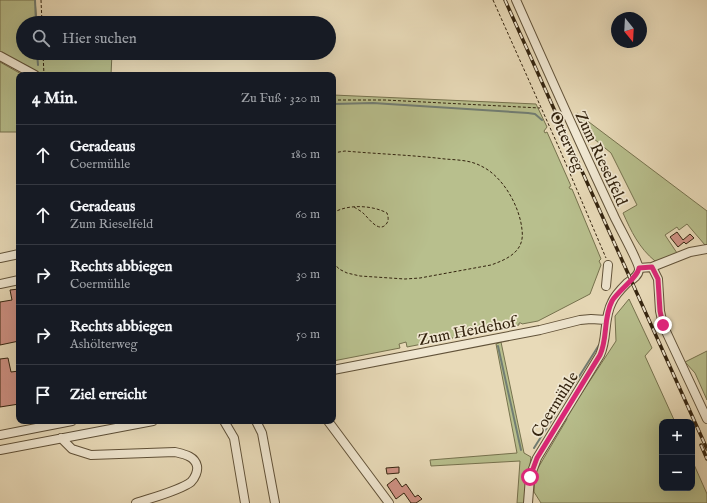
<!DOCTYPE html>
<html lang="de">
<head>
<meta charset="utf-8">
<style>
  :root { --surface:#171b24; --page:#20242c; --text:#f1f3f6; --muted:#9ea1a6; --line:#363941 }
  body { margin:0; font-family:"IM FELL English",serif; background:var(--page); color:var(--text) }
  .controls { position:absolute; right:12px; bottom:12px; display:grid; overflow:hidden; border-radius:8px; box-shadow:0 4px 16px #0002 }
  .controls button { width:36px; height:36px; display:grid; place-items:center; padding:0; border:0; border-bottom:1px solid var(--line); background:var(--surface); color:var(--text); font:20px sans-serif }
  .compass { position:absolute; left:611px; top:12px; width:36px; height:36px; border-radius:50%; background:var(--surface); box-shadow:0 4px 16px #0002; rotate:162deg }
  .stop { position:absolute; width:12px; height:12px; margin:-9px; border:3px solid #db2777; border-radius:50%; background:#fff }
  .stop.end { background:#db2777; border-color:#fff; box-shadow:0 1px 4px #0008 }
  .list { margin:0; padding:0; list-style:none }
  h2 { display:flex; justify-content:space-between; align-items:center; height:52px; margin:0; padding:0 16px; font-size:17px }
  h2 small { font-size:13px; font-weight:400; color:var(--muted) }
  .list li { display:grid; grid-template-columns:26px 1fr auto; gap:12px; align-items:center; box-sizing:border-box; height:60px; padding:0 16px; border-top:1px solid var(--line) }
  .list b { display:block; font-size:15px; white-space:nowrap }
  .list p { margin:0; font-size:13px; white-space:nowrap; color:var(--muted) }
  .list em { font-size:13px; font-style:normal; color:var(--muted) }
  .icon { flex:none; width:22px; height:22px; fill:none; stroke:currentColor; stroke-width:2; stroke-linecap:round; stroke-linejoin:round }
  .map { position:relative; flex:none; width:707px; height:503px; overflow:hidden }
  .search { position:absolute; background:var(--surface); box-shadow:0 4px 16px #0002; left:16px; top:16px; width:320px; height:44px; display:flex; align-items:center; gap:10px; box-sizing:border-box; padding:0 14px; border-radius:22px; color:var(--muted); font-size:15px }
  .panel { position:absolute; background:var(--surface); box-shadow:0 4px 16px #0002; left:16px; top:72px; width:320px; height:352px; border-radius:8px }
  .map>svg:first-child { display:block }
</style>
</head>
<body>
<div class="map">
<svg width="707" height="503" viewBox="0 0 707 503">
  <rect width="100%" height="100%" fill="#e8dab8"/>
  <filter id="stains"><feTurbulence type="fractalNoise" baseFrequency=".005" numOctaves="4"/><feColorMatrix values="0 0 0 0 .2 0 0 0 0 .09 0 0 0 0 .02 0 0 0 .5 -.17"/></filter>
  <radialGradient id="worn" r=".72"><stop offset=".6" stop-color="#630" stop-opacity="0"/><stop offset="1" stop-color="#630" stop-opacity=".3"/></radialGradient>
  <!-- green -->
  <path fill="#b8bf8d" stroke="#76724e" d="M0,0H35L37,23H23V53H112L111,75H29L0,55Z
    M0,62L23,75H19V132H0Z
    M333,95L536,104L547,127L544,131L545,133L547,132L571,186L569,187L570,189H572L601,259L599,261L601,265L590,294L538,321L522,324L521,323H519V325L407,347L406,342L399,344L400,348L333,361Z
    M577,113L707,211V245H705L687,224L679,230L677,227L665,235L677,253L662,260L655,261C639,248 631,231 623,213L637,205L611,153L587,133Z
    M629,299L652,348L645,356L675,422H662V488H692V460L707,494V503H541L534,492L535,473L567,419L566,417L616,341L615,316Z
    M501,342L524,453L531,457L525,503H517L520,461L431,466L430,460L517,453L496,344Z
    M707,351V400L695,373L685,362Z"/>
  <g fill="none" stroke-linecap="round" stroke-linejoin="round">
    <!-- stream -->
    <path stroke="#717d73" stroke-width="2" d="M35,0L36,23
      M37,53L38,65
      M333,104L373,103L528,113L535,114L542,120
      M498,346L521,450
      M534,448L599,345"/>
  </g>
  <!-- building -->
  <path fill="#d09285" stroke="#34240f" d="M677,232L683,240L690,234L694,238L686,244L684,242L678,247L670,237Z
    M19,289V341L0,345V302L12,300L10,290Z
    M8,358L11,372L19,371V404L0,407V359Z
    M399,467V473L387,474L386,468Z
    M396,478L402,487L406,484L415,497L418,495L422,499L416,503H411L404,493L396,499L387,485Z"/>
  <g fill="none" stroke-linecap="round" stroke-linejoin="round">
    <defs>
      <path id="minor" d="M516,0C548,72 580,144 614,216C618,225 640,264 639,270C638,277 631,280 627,283C621,289 615,295 612,302C603,319 608,338 600,355L537,458L530,477L528,503
        M0,56L35,75
        M0,258L19,254
        M652,267L658,279L660,311L663,325L707,419
        M639,268L652,267L690,252L707,249
        M0,284L19,280
        M606,286L608,265
        M333,370L540,330L580,320L591,319L606,320
        M224,421L234,438L245,503
        M256,421L262,433L275,503
        M328,421L389,503
        M0,435L72,421
        M61,438L72,449L91,455L175,452C183,454 195,456 197,466C198,471 195,478 191,482C179,491 151,498 136,503
        M0,450L153,421"/>
    </defs>
    <!-- minor casing -->
    <use href="#minor" stroke="#615239" stroke-width="10"/>
    <!-- path -->
    <path stroke="#34240f" stroke-width="1" stroke-dasharray="3 2" stroke-linecap="butt" d="M41,0L42,23
      M493,0L560,150L606,258
      M43,53L44,75
      M333,100H385L540,108
      M333,153L345,151C378,154 412,155 445,159C457,160 470,160 481,166C503,176 520,207 522,230C525,251 508,259 491,265L420,278L405,279L360,276L347,273L339,269L333,262
      M333,213C347,204 372,205 387,213C388,216 389,220 387,223C379,235 368,217 363,213C361,211 357,209 354,207"/>
    <!-- minor -->
    <use href="#minor" stroke="#f0e7d1" stroke-width="8"/>
    <defs>
      <path id="rail" d="M505,0L707,449
        M701,445L707,459"/>
    </defs>
    <!-- rail casing -->
    <use href="#rail" stroke="#34240f" stroke-width="3.5"/>
    <!-- rail -->
    <use href="#rail" stroke="#f0e7d1" stroke-width="2" stroke-dasharray="6" stroke-linecap="butt"/>
  </g>
  <g fill="none" stroke-linecap="round" stroke-linejoin="round">
    <!-- route -->
    <path stroke="#db2777" stroke-width="5" d="M530,477L537,458L600,355C608,338 603,318 612,301C618,291 638,277 639,268L652,267L658,279L660,311L663,325"/>
  </g>
  <g text-anchor="middle" stroke-width="3.5" stroke-linejoin="round" paint-order="stroke">
    <!-- street labels -->
    <g font-size="16" fill="#34240f" stroke="#f0e7d1">
      <text transform="translate(568 141) rotate(66)" y="6">Otterweg</text>
      <text transform="translate(602 158) rotate(65)" y="6">Zum Rieselfeld</text>
      <text transform="translate(467 330) rotate(-11)" y="6">Zum Heidehof</text>
      <text transform="translate(554 404) rotate(-58)" y="6">Coermühle</text>
    </g>
  </g>
  <rect width="100%" height="100%" filter="url(#stains)"/>
  <rect width="100%" height="100%" fill="url(#worn)"/>
</svg>
<div class="controls">
<button>+</button>
<button>−</button>
</div>
<svg class="compass" viewBox="-18 -18 36 36"><path d="M0-13l5 13h-10z" fill="#e53935"/><path d="M0 13l5-13h-10z" fill="#9ea1a6"/></svg>
<div class="stop" style="left:530px;top:477px"></div>
<div class="stop end" style="left:663px;top:325px"></div>
<div class="search"><svg class="icon" aria-label="search" viewBox="0 0 24 24"><circle cx="10" cy="10" r="6"/><path d="M15 15l6 6"/></svg>Hier suchen</div>
<section class="panel">
<h2>4 Min.<small>Zu Fuß · 320 m</small></h2>
<ul class="list">
<li><svg class="icon" aria-label="ahead" viewBox="0 0 24 24"><path d="M12 20V5M6 11l6-6 6 6"/></svg><div><b>Geradeaus</b><p>Coermühle</p></div><em>180 m</em></li>
<li><svg class="icon" aria-label="ahead" viewBox="0 0 24 24"><path d="M12 20V5M6 11l6-6 6 6"/></svg><div><b>Geradeaus</b><p>Zum Rieselfeld</p></div><em>60 m</em></li>
<li><svg class="icon" aria-label="right" viewBox="0 0 24 24"><path d="M7 20v-9h11M14 6l5 5-5 5"/></svg><div><b>Rechts abbiegen</b><p>Coermühle</p></div><em>30 m</em></li>
<li><svg class="icon" aria-label="right" viewBox="0 0 24 24"><path d="M7 20v-9h11M14 6l5 5-5 5"/></svg><div><b>Rechts abbiegen</b><p>Ashölterweg</p></div><em>50 m</em></li>
<li><svg class="icon" aria-label="arrive" viewBox="0 0 24 24"><path d="M6 21V4h12l-3 4 3 4H6"/></svg><div><b>Ziel erreicht</b></div></li>
</ul>
</section>
</div>
</body>
</html>
